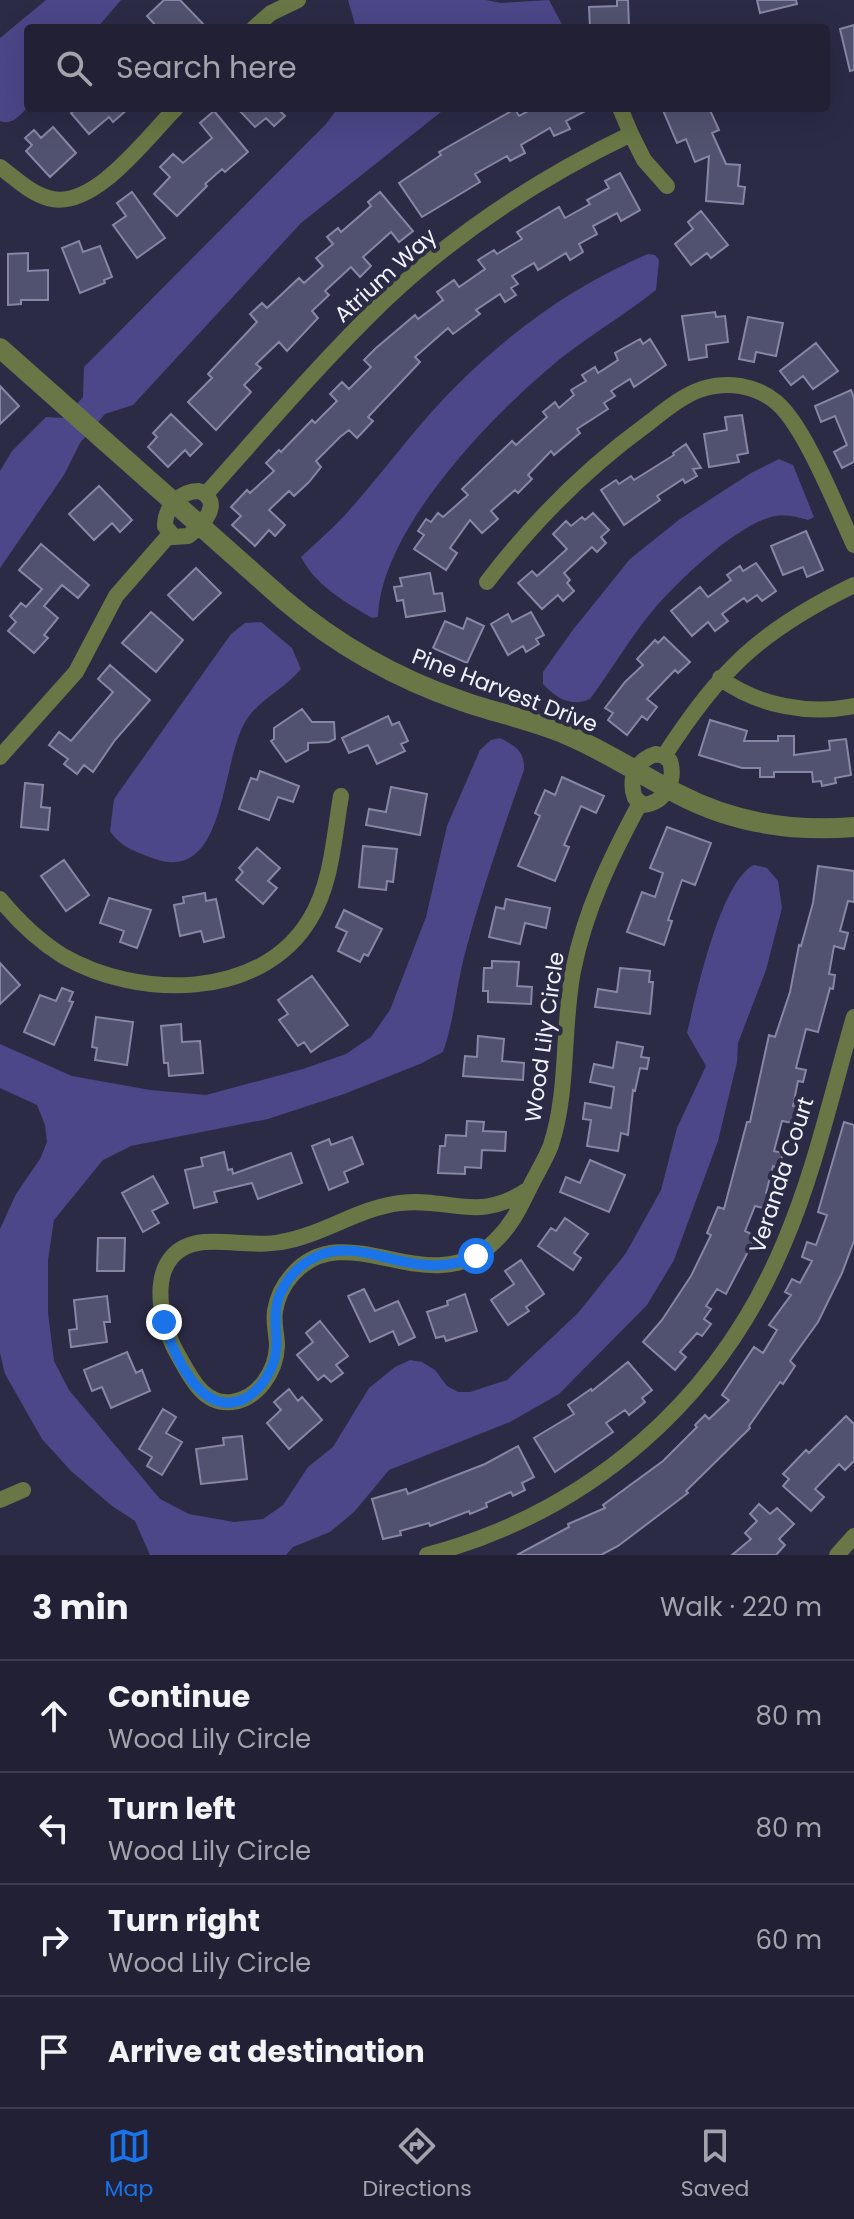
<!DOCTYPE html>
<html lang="en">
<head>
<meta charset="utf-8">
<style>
  :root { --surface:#212034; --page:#29283c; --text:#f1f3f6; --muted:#a2a3ac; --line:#3e3e4f; --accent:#1a73e8 }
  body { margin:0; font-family:Poppins,sans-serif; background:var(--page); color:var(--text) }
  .stop { position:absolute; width:24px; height:24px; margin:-18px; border:6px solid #1a73e8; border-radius:50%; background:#fff }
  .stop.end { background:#1a73e8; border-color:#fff; box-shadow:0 2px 8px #0008 }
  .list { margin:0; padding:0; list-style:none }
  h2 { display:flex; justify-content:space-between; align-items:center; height:104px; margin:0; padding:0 32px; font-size:34px }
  h2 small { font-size:26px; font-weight:400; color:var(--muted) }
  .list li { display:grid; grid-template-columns:52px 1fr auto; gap:24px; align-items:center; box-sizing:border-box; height:112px; padding:0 32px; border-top:2px solid var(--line) }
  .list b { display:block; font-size:30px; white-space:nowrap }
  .list p { margin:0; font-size:26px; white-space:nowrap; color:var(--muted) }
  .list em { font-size:26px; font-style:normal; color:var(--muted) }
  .icon { flex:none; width:44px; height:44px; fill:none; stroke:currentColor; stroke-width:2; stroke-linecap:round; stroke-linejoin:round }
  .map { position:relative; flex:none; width:854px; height:1555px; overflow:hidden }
  .search { position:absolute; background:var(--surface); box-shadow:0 8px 32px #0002; left:24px; right:24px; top:24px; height:88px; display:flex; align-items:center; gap:20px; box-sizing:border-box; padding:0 28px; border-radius:8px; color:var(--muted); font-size:30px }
  .sheet { height:552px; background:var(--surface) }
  nav { display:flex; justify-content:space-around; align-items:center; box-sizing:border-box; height:112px; border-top:2px solid var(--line); background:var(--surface); font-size:22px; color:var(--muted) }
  nav a { display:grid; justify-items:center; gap:4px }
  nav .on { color:var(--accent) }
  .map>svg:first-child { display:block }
</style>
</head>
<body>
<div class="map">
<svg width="854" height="1555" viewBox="0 0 854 1555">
  <rect width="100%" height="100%" fill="#2c2b46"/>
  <!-- water -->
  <path fill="#4b4788" d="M46,0H121L97,28H28V107C20,115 12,126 0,121V38Z
    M348,0H486L501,3L549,0L564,28H356Z
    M338,108H446L301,223L133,405L105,414L80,443L64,475L0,568V471L12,451L46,417L64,418L83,397L84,367L325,125Z
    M648,254L655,255L659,260L656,290C621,318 581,340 547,370C485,423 381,531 378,617L372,618C344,601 316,586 301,557C316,543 332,529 345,515C374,483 400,448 428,416C488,348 564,289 648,254Z
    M779,459L793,465L814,517L808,520C796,516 783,514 771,517C735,527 679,580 655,608C631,636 612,669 590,699C571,707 557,699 543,684V672L572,631L630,559L680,519L751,473Z
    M261,622L292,648L301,669C286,688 260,699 247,719C220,758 228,884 155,859C137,852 121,848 110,831L114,799L231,634L245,623Z
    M500,738C515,746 525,751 524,770C502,832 481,893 464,957C456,989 454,1021 443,1052L420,1064L344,1094L268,1119L131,1146L103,1160L54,1220L48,1260V1313L54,1361L69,1390L160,1499L189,1514L234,1522L263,1519L283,1505L308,1467L333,1447L369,1388L395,1367L410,1360L422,1362L435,1370L447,1386L458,1392H470L507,1380L578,1313L626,1253L661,1190L677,1128L706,1066L687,1033C696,996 720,881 754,865L767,868L778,881L782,908L766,970L738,1043L737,1062L718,1141L674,1260L647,1305L559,1394L510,1422L389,1470L354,1512L330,1532L293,1547L286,1555H150L135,1521L112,1506L71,1471L42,1439L5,1374L0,1353V1229L16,1194L40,1159L47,1142L45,1125L37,1105L0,1088V1044L72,1076L150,1090L206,1095L303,1069L346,1054L371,1037L390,1010L426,917L447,826L480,750L491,740Z"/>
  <!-- building -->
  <path fill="#51526f" stroke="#8686a6" stroke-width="2" d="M164,0H180L207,28H158L147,16Z
    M617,0H628L629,28H590L589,7L617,6Z
    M757,0H796L797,4L760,13Z
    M854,25V70L850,71L840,29Z
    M77,108H129L113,122L109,117L89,134L71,113Z
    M237,108H277L285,116L274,126L266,118L255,127Z
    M534,108H591L566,121L570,129L554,136L550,128L521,145L525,153L510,161L507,156L475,174L480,182L422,217L399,183L441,155L439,152L474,132L515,109L519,116Z
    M662,108H709L719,130L712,133L726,164L740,165L738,186L745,187L743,204L706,201L709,156L695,162L686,139L677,143Z
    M214,111L248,152L225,172L222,169L205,184L207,186L177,216L154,194L170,177L160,167L173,154L183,163L212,138L200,123Z
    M53,127L76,153L50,177L26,151L32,145L25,138L34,130L41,138Z
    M620,173L640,210L621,221L617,213L593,226L597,234L579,244L583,252L570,260L566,253L538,270L534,263L512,276L518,284L511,288L516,295L505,302L500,294L476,310L480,314L453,334L448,328L415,357L420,362L368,417L373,421L357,438L349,430L340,437L316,461L321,467L309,482L294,496L289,491L269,510L285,525L275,536L269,530L255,546L232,525L241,516L231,507L247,490L250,493L274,471L266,463L279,450L281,452L312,420L315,423L337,401L330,394L342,382L349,389L371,367L364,360L376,348L415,315L418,319L443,300L437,292L454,280L459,287L485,269L478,260L494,250L497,254L522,239L517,232L559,207L565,218L590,204L587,200L609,188L605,181Z
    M132,192L165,238L137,258L113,225L126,216L117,203Z
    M380,192L413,231L399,242L391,232L363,257L371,266L360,277L351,267L325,291L329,295L312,311L318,318L287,351L279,342L256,364L261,368L244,385L251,392L216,430L188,402L212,378L208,374L257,322L250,314L262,303L267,308L299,278L304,283L323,266L316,258L333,244L327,237L338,228L341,232L371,206L368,202Z
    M701,211L728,245L711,258L707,253L691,265L675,244L693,229L688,222Z
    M79,241L83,252L100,246L112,277L104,280L105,283L80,293L62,248Z
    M28,253V271L48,270V300H21V304L8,305V254Z
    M715,312L716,317L725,316L728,342L706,345L707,357L689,360L682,316Z
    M748,317L783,323L776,356L756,352L754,362L739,359Z
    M640,339L643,344L650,339L666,365L634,387L630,379L611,391L615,396L604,403L608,409L577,429L580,433L554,455L551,451L528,475L532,479L518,493L515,490L491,511L498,519L482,533L470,520L450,548L457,553L446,570L414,549L424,535L418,531L426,519L431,522L438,513L443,517L468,495L462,489L512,441L516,445L547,417L543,412L555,402L559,408L574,395L571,390L586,381L582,375L595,367L598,373L618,360L615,353Z
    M816,343L838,371L813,389L803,376L791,385L780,371Z
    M0,386L19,406L0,424Z
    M851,390L854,398V462L842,468L834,452L847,445L835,416L821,422L815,406Z
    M171,414L202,444L190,456L185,450L168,467L148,447L157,437L153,433Z
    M742,415L748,453L737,455L739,462L709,467L704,434L727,430L725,417Z
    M686,444L701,468L693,469L697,476L685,483L683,479L657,496L660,500L624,525L601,490L616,480L619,484L631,476L634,480L674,455L673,453Z
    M99,486L132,520L120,532L112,523L94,540L69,514Z
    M593,513L609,530L601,537L606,543L597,552L592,547L564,573L570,580L567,583L574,591L563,601L558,595L542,609L518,583L532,571L537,576L567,549L553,534L566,521L571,526L582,517L585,520Z
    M806,531L823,570L807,577L803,567L783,575L771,546Z
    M41,544L89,585L78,598L62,585L44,606L58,618L44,635L48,638L34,653L8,631L16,622L10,616L21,603L26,607L42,589L19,570Z
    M756,563L776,591L762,601L757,595L747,602L744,598L722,614L728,621L715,631L708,622L692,636L671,611L700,587L708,597L731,580L727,575L740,566L743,571Z
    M196,568L221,593L193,620L168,595Z
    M430,573L434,594L442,593L445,611L406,617L403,600L397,601L394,587L402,586L400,578Z
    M151,612L183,640L156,672L122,643Z
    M531,612L544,635L536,639L539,644L526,652L523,646L508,655L491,624L508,614L512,622Z
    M467,618L484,626L467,663L433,648L445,621L463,629Z
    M664,637L690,662L678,673L675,670L647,699L657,707L647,720L642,716L627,735L608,720L613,713L605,708L625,682L643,665L637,659L655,640L658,643Z
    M110,665L150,700L115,740L93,772L84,765L77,774L64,764L68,759L49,745L59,732L71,741L113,692L98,679Z
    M302,709L312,722H334L335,739L329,742L308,743V750L286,762L271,741L274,739V728Z
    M388,716L392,725L399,722L408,741L401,744L405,751L377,764L368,745L349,753L342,738Z
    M710,720L747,731L744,741H778V736H794V755L830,750L829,741L846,739L851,775L835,778L836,783L822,786L821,781L813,782L812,772H774V777H760V768H742L699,755Z
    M260,771L299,786L293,802L278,797L269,820L239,809L251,778L257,780Z
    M562,777L604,796L596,813L581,806L564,845L569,847L555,881L518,866L540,816L535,813L545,790L555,795Z
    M25,783L43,785L41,807L50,808L48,830L21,827Z
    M391,787L427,794L420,835L366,825L369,809L386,812Z
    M667,827L711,843L695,885L682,880L668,920L672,921L664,945L627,932L642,892L655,897L663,873L650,868Z
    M363,846L397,849L393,882L387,881L386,890L359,887Z
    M257,848L280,868L268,881L277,888L263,904L236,880L243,872L239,868Z
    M64,860L89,895L66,911L41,876Z
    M818,866L854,871V902L848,901L840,931L848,933L844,949L834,946L829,974L835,975L833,989L830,988L818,1032L806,1029L796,1068L806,1070L803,1082L798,1081L793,1106L797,1107L793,1123L782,1121L774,1151L783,1153L779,1168L773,1166L766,1193L770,1194L767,1209L755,1206L745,1231L755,1236L751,1246L726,1294L717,1289L706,1306L711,1309L704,1319L711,1324L702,1336L697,1333L680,1352L686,1357L675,1370L643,1342L662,1320L691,1276L711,1235L707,1233L718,1207L724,1209L747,1122H750L769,1035L775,1037L790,992L799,945L801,946L813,903Z
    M205,893L206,901L216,899L224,937L204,942L201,931L180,936L174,905L184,903L183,897Z
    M109,898L151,910L137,948L120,942L124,931L100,923Z
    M506,899L550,908L546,928L525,923L520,944L489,937L496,907L504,909Z
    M344,910L382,929L368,956L364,954L360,962L338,951L347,932L336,927Z
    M492,961L519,962L517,986L532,987L531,1004L488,1002V991H483L484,968H492Z
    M0,963L20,985L0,1004Z
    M620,968L650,971L649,982H653L650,1014L595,1007L598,989L617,992Z
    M312,976L348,1025L311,1052L304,1042L298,1046L279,1020L288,1014L278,1000Z
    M62,988L73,992L69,1001L73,1002L54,1045L24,1032L40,995L56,1001Z
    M96,1017L133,1022L127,1065L95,1060L97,1048L92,1047Z
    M181,1024L182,1042L200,1041L203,1073L169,1076L168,1063H164L161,1026Z
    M478,1036L504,1039L502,1061L524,1063L523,1080L463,1076L465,1056L477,1057Z
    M617,1042L643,1047L641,1057L649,1058L647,1069L640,1068L635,1091L633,1090L628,1135L621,1133L618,1151L587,1146L591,1120L583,1119L585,1103L611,1108L614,1087L590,1082L594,1064L613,1068Z
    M467,1121L484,1122L483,1131L506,1132L505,1151L482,1150L481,1168L465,1167V1174L438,1173L440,1146H445L446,1135L466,1136Z
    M844,1122L854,1125V1241L842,1273L818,1322L790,1361L795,1366L783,1384L780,1382L749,1426L750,1428L686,1491L688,1493L618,1546L601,1555H517L569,1527L568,1524L605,1508L603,1505L663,1461L697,1427L695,1425L705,1415L709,1419L729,1400L722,1395L754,1347L763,1353L777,1330L769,1325L791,1295L785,1292L792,1279L800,1283L812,1261L802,1257L807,1242L816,1245L827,1215L818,1212Z
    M352,1137L363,1164L344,1172L348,1182L329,1190L312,1146L329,1139L331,1145Z
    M224,1152L228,1170L232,1169L233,1174L291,1153L302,1183L258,1199L252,1183L214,1192L217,1202L194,1208L185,1170L203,1166L201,1158Z
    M590,1160L625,1175L609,1212L560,1192L566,1177L580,1183Z
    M153,1176L168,1203L152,1211L159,1223L143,1232L122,1193Z
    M565,1218L588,1234L574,1253L581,1258L573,1270L538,1246L551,1228L556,1231Z
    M98,1238H125L124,1271H97Z
    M521,1260L544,1294L526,1307L529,1311L508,1325L491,1300L514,1284L505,1271Z
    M364,1289L375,1311L398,1301L415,1337L399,1345L393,1331L370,1342L348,1296Z
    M465,1294L477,1331L446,1341L444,1336L436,1338L427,1312L448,1305L447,1301Z
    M107,1296L110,1322H104L107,1342L71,1347L69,1330L77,1329L74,1300Z
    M320,1321L348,1356L336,1365L343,1373L331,1382L324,1375L318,1380L297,1355L313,1342L306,1333Z
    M127,1352L136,1373L142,1370L150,1391L111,1408L102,1387L92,1391L84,1370Z
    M628,1362L652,1390L642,1398L645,1402L629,1415L625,1410L606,1423L613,1432L555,1472L534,1438L574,1414L568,1405L591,1389L592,1391Z
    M289,1389L298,1401L302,1397L322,1420L289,1449L267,1423L281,1410L274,1402Z
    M163,1409L176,1417L166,1433L182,1442L162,1475L147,1466L152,1457L139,1449Z
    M846,1416L854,1424V1461L845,1470L839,1464L815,1489L824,1497L811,1511L783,1486L789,1479L783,1474L806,1450L809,1453Z
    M242,1436L247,1479L201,1484L196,1449L224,1445L223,1438Z
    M518,1446L534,1477L522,1483L525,1490L513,1496L511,1492L486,1503L487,1507L470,1514L469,1511L430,1526L429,1523L400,1531L401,1535L383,1539L372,1499L406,1489L408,1494L485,1464Z
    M759,1504L770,1514L777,1508L794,1524L779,1539L785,1545L776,1555H732L751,1539L745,1533L757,1521L750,1514Z"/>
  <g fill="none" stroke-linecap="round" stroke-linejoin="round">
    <!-- minor -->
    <path stroke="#687745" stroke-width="16" d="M254,28L271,13L298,0
      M620,108L631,134
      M0,167C15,178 30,193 48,198C93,212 147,137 176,108
      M199,491C225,502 202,526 188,536L174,537L165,526C165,507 180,491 199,491Z
      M206,494C264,429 321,362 384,301C456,233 541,177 631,134L644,160L667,186
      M487,582C533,522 584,470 646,425C663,412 681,396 702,389C728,381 755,385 776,402C805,426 837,509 854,545
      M720,678C758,706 808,715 854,706
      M656,754L664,756L670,761C676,781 665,803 643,805L635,798C628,779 636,760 656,754Z
      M664,756C721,669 759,631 854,585
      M0,757L76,672L116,596L170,534
      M0,899C18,921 39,941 63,956C137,999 261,1001 310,919C332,883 334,836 341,796
      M529,1189C477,1224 452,1197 400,1203C358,1208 323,1235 281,1242C255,1247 230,1240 204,1242C144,1248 157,1319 178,1355C190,1376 203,1406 232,1402C258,1399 276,1371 277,1346C277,1335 273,1323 275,1311C277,1298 284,1284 293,1274C348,1213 429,1306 495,1241C512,1225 519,1209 529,1189C536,1174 545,1161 551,1145C569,1090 562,1028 573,971C585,910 611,857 640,803
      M0,1500L23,1490
      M427,1555C590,1512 719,1399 784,1243C815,1171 832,1092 854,1017
      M837,1555L854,1536"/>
    <!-- tertiary -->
    <path stroke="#687745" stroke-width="20" d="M0,348L284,600C337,645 395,678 462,701C496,713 532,720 565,734C604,750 641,775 678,794C733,823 793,832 854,827"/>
  </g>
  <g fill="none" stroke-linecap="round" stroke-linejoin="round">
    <!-- route -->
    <path stroke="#1a73e8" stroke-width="10" d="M164,1322C173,1353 200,1417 242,1400C257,1393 267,1379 273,1364C282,1340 269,1316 281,1292C289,1275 303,1262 320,1255C367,1236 416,1285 476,1256"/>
  </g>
  <g text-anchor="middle" stroke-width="8" stroke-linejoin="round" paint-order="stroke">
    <!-- street labels -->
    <g font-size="22" fill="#f3f3fe" stroke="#2c2b46">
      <text transform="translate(385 275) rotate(-42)" y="8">Atrium Way</text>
      <text transform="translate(505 690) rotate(21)" y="8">Pine Harvest Drive</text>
      <text transform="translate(544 1037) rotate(-82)" y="8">Wood Lily Circle</text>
      <text transform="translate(781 1175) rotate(-72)" y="8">Veranda Court</text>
    </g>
  </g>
</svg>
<div class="stop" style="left:476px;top:1256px"></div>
<div class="stop end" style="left:164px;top:1322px"></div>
<div class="search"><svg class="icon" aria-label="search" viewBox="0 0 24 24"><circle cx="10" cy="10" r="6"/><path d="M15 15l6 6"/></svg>Search here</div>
</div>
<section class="sheet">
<h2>3 min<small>Walk · 220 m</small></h2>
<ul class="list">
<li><svg class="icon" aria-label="ahead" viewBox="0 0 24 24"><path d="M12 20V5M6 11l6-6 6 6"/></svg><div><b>Continue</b><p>Wood Lily Circle</p></div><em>80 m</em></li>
<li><svg class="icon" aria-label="left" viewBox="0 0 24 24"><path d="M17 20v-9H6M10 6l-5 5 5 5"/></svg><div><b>Turn left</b><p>Wood Lily Circle</p></div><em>80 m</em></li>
<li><svg class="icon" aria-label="right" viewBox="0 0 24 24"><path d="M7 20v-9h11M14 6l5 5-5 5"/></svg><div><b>Turn right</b><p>Wood Lily Circle</p></div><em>60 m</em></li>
<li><svg class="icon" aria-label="arrive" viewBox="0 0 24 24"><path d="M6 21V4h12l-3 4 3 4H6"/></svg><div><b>Arrive at destination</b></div></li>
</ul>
</section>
<nav>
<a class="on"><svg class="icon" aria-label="map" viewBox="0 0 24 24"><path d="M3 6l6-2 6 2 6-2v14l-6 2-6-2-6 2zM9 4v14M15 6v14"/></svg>Map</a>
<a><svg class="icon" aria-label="directions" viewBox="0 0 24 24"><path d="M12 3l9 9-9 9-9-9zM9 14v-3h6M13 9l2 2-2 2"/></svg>Directions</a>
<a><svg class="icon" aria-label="saved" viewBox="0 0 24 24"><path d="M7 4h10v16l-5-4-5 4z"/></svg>Saved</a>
</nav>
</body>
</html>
